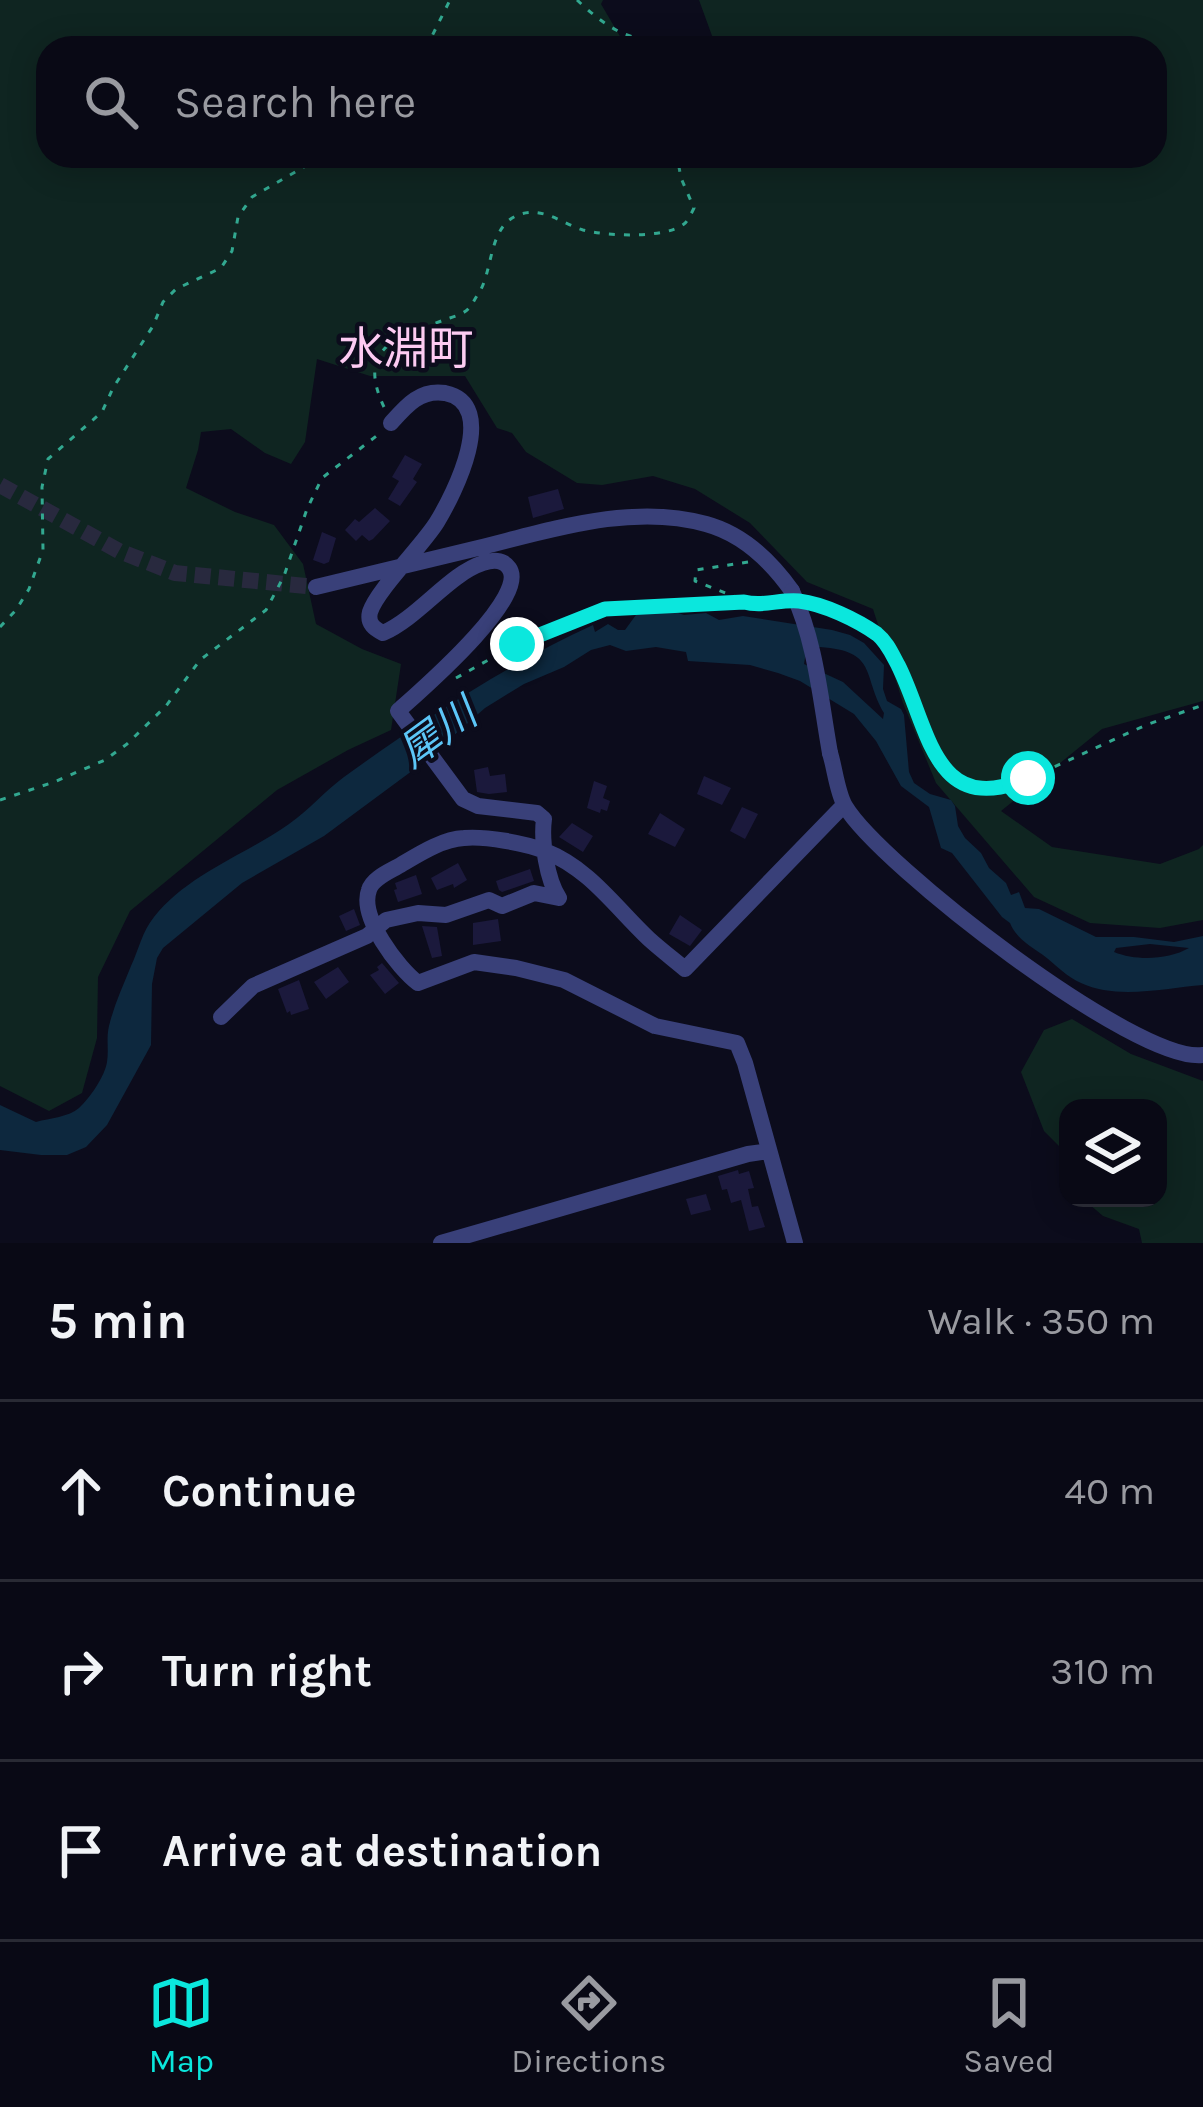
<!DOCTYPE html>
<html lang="en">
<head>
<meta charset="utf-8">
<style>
  :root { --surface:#090915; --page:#171722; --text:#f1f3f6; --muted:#999aa0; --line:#292a34; --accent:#0be7dd }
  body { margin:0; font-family:Karla,"Noto Sans JP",sans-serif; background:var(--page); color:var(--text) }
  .controls { position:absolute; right:36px; bottom:36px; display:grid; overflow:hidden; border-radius:24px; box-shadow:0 6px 30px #0003 }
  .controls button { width:108px; height:108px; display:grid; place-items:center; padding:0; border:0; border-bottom:3px solid var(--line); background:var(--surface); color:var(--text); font:60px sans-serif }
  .stop { position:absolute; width:36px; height:36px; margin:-27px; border:9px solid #0be7dd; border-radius:50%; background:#fff }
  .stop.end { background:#0be7dd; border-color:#fff; box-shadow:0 3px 12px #0008 }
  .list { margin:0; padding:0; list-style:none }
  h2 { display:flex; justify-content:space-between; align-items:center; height:156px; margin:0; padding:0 48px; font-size:51px }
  h2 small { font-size:39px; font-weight:400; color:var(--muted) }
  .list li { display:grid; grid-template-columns:78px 1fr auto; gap:36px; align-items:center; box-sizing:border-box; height:180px; padding:0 48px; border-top:3px solid var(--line) }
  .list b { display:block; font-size:45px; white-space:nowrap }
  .list em { font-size:39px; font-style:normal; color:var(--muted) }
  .icon { flex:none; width:66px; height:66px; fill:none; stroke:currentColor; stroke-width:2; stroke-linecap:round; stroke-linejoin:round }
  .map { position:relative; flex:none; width:1203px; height:1243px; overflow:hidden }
  .search { position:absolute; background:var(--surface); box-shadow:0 6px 30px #0003; left:36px; right:36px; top:36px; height:132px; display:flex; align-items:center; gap:30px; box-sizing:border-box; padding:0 42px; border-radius:36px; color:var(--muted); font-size:45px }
  .sheet { height:696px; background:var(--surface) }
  nav { display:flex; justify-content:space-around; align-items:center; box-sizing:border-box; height:168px; border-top:3px solid var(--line); background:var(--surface); font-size:33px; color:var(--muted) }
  nav a { display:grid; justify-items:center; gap:6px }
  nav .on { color:var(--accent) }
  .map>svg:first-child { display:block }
</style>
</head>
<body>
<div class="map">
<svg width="1203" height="1243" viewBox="0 0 1203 1243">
  <rect width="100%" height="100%" fill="#0c0c1c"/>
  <!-- green -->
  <path fill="#0f2521" d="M0,0H603L601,4L621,38L636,48H48V156H1155V48H713L715,44L699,0H1203V701L1102,729L1001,811L1052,847L1160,864L1199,849L1203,845V920L1160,928L1090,923L1034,897L936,783L903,703L873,609L807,582L750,523L695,489L653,476L602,485L577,483L526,452L512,433L497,428L465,376H370L317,359L305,442L291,464L265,453L231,429L201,432L198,450L186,488L235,512L274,525L303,564L316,624L362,649L401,664L391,730L348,750L277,790L130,911L98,977L97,1038L82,1093L49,1111L0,1086Z
    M1072,1019L1131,1054L1203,1081V1243H1142L1139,1229L1103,1216L1082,1198H1158V1108H1068V1186L1063,1181L1067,1154L1044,1131L1021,1072L1044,1030Z"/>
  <!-- water -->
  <path fill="#0d283e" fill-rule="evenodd" d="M641,608L667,609L684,615L706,613L719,620L743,616L832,630L850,635L864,643L884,665L883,689L887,701L901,709L904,715L909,772L914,783L930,794L951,800L955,806L958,826L965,838L981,853L989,868L1006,883L1011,895L1019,892L1025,908L1039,909L1096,937H1134L1174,942L1203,936V985C1165,988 1117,1000 1081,983C1067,977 1056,965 1043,955C1030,946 1016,938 1010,923L1002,917L952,853L941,848L929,807L901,786L876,741L854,714L800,681L778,673L750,665L688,661L686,652L656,647L626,651L610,645L591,650L564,667L524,684L485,708L420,765L324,836L242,883L163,948L157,958L152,984L151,1045L107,1125L86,1147L67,1155H41L0,1150V1105L36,1122C50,1118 69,1117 79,1108C90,1098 105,1076 107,1062C109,1050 106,1038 109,1026C114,1005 123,986 131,966C139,949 142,932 154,917C188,874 245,855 289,824C309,810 325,791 344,777C423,720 504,666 593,625L595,632L608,624L618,630H625ZM820,647C878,651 862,675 884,713L883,719L843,682L804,664L806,652ZM1150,944L1189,948C1168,960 1136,961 1114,952L1116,948Z"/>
  <!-- building -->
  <path fill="#1b193c" d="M405,455L422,464L413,479L417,482L400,506L388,499L399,481L392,477Z
    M558,489L564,509L533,518L528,497Z
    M375,508L390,521L373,539L369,541L362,535L356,541L345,530L355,519L359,522Z
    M322,532L336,538L329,562L324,564L313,560Z
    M488,767L490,776L505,774L507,792L489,794L477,792L474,770Z
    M704,776L731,788L722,805L697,794Z
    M594,781L607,786L603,798L610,801L607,811L601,809L600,813L587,808Z
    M742,807L758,814L745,839L730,831Z
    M660,813L685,829L675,847L648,834Z
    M572,823L593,836L583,852L559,837Z
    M458,863L467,880L454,888L453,884L437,890L431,878Z
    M530,869L534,881L502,892L499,890L496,881Z
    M416,875L422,894L398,902L394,890L397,889L395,883Z
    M354,909L360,925L346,931L339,916Z
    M680,915L702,930L690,946L669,934Z
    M498,919L501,941L473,945V923Z
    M422,926L437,927L442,956L432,958Z
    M382,963L399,983L385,994L370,975L379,970L377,967Z
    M338,967L349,982L326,999L314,982Z
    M299,980L309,1009L291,1015L290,1011L287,1013L278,989Z
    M738,1170L739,1174L749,1171L754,1188L748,1189L752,1207L758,1206L765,1227L749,1231L741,1200L731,1203L727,1189L722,1190L718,1176Z
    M706,1194L711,1210L691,1215L686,1199Z"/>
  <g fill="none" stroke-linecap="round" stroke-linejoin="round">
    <!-- minor-tunnel -->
    <path stroke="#28293e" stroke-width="16" stroke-dasharray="16 8" stroke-linecap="butt" d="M0,485L119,551L175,573L316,587"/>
    <!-- path -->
    <path stroke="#32a890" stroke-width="3" stroke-dasharray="6 9" stroke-linecap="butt" d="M577,0C593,15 613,32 634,37C655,42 673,36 692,48
      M426,48L450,0
      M384,407C356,347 396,338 444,320C452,317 463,315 469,308C473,304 475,298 479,293C494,268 488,224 521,214C544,207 563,224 583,230C606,236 665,239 684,224C688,221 692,212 694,208L681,178L677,156
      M748,562L696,570L695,581L756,605L779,603
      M812,604C834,611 870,623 886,642C927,695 916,808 1012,786L1146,725L1203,705
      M0,627L16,610L29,589L43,550L42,487L48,459L102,412L113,388L153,326L163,302L176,289L221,268L232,251L238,217L252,197L323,156
      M456,678L517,644L605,609L742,602
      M0,800L54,782L105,760L127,744L166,706L200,660L266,610L284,576L307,509L322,478L379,434"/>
    <!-- minor -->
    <path stroke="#394079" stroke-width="16" d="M316,587C370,574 424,561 478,548C551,530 632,503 706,524C743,534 770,560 792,591
      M830,753C835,769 837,792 845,806C880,865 1137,1064 1203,1055
      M221,1017L253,986L367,936L386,920L418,913L446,915L489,900L502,906L534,893L559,898C547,880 541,841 544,819L537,813L478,806L463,799L398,711C419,692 530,597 509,568C503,559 492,560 483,563C449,574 419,617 383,633C375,629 367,624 370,612C377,590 423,545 437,522C454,494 500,404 445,393C420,389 406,406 391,423
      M441,1243L748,1154L769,1151
      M795,1243L745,1063L737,1043L655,1026L564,980L516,968L474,962L418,983C398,968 359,917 369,890C372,879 388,872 397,867C416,856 441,839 464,838C485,836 525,843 545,851C590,869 615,907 649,939C660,949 673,959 685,969L844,805"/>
    <!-- minor-bridge -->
    <path stroke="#394079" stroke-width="16" d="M792,591C816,643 820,697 830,753"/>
  </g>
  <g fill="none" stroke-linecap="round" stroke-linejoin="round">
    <!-- route -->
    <path stroke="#0be7dd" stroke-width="15" d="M517,644L605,609L744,602C764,607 780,599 799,601C824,604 857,620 877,634C887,642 892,654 898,665C929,726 933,820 1028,778"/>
  </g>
  <g text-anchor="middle" stroke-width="9" stroke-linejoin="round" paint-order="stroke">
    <!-- water labels -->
    <g font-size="42" font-style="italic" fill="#5cc6f8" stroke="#0c0c1c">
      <text transform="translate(437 732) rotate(-36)" y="15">犀川</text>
    </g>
    <!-- quarter labels -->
    <g font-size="45" fill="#fdcbf2" stroke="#0c0c1c">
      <text x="406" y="364">水淵町</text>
    </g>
  </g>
</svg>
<div class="controls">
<button><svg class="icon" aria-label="layers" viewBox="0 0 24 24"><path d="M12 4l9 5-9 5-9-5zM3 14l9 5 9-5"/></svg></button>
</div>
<div class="stop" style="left:1028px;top:778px"></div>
<div class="stop end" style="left:517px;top:644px"></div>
<div class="search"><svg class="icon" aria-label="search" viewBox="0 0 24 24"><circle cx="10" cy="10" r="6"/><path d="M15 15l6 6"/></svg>Search here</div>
</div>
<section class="sheet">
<h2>5 min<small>Walk · 350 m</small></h2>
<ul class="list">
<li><svg class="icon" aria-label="ahead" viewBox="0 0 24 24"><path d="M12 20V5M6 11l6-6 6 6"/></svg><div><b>Continue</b></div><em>40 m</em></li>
<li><svg class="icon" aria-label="right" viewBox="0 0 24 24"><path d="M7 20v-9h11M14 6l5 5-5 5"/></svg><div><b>Turn right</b></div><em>310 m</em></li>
<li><svg class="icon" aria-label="arrive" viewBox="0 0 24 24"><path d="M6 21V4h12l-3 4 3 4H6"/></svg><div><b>Arrive at destination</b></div></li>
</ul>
</section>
<nav>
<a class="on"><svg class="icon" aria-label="map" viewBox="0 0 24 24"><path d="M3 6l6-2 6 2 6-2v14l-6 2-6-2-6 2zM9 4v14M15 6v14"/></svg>Map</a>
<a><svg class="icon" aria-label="directions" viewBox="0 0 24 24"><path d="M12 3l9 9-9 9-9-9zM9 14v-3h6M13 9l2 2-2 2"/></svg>Directions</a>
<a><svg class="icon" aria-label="saved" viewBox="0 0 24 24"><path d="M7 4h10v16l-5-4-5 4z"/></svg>Saved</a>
</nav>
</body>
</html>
